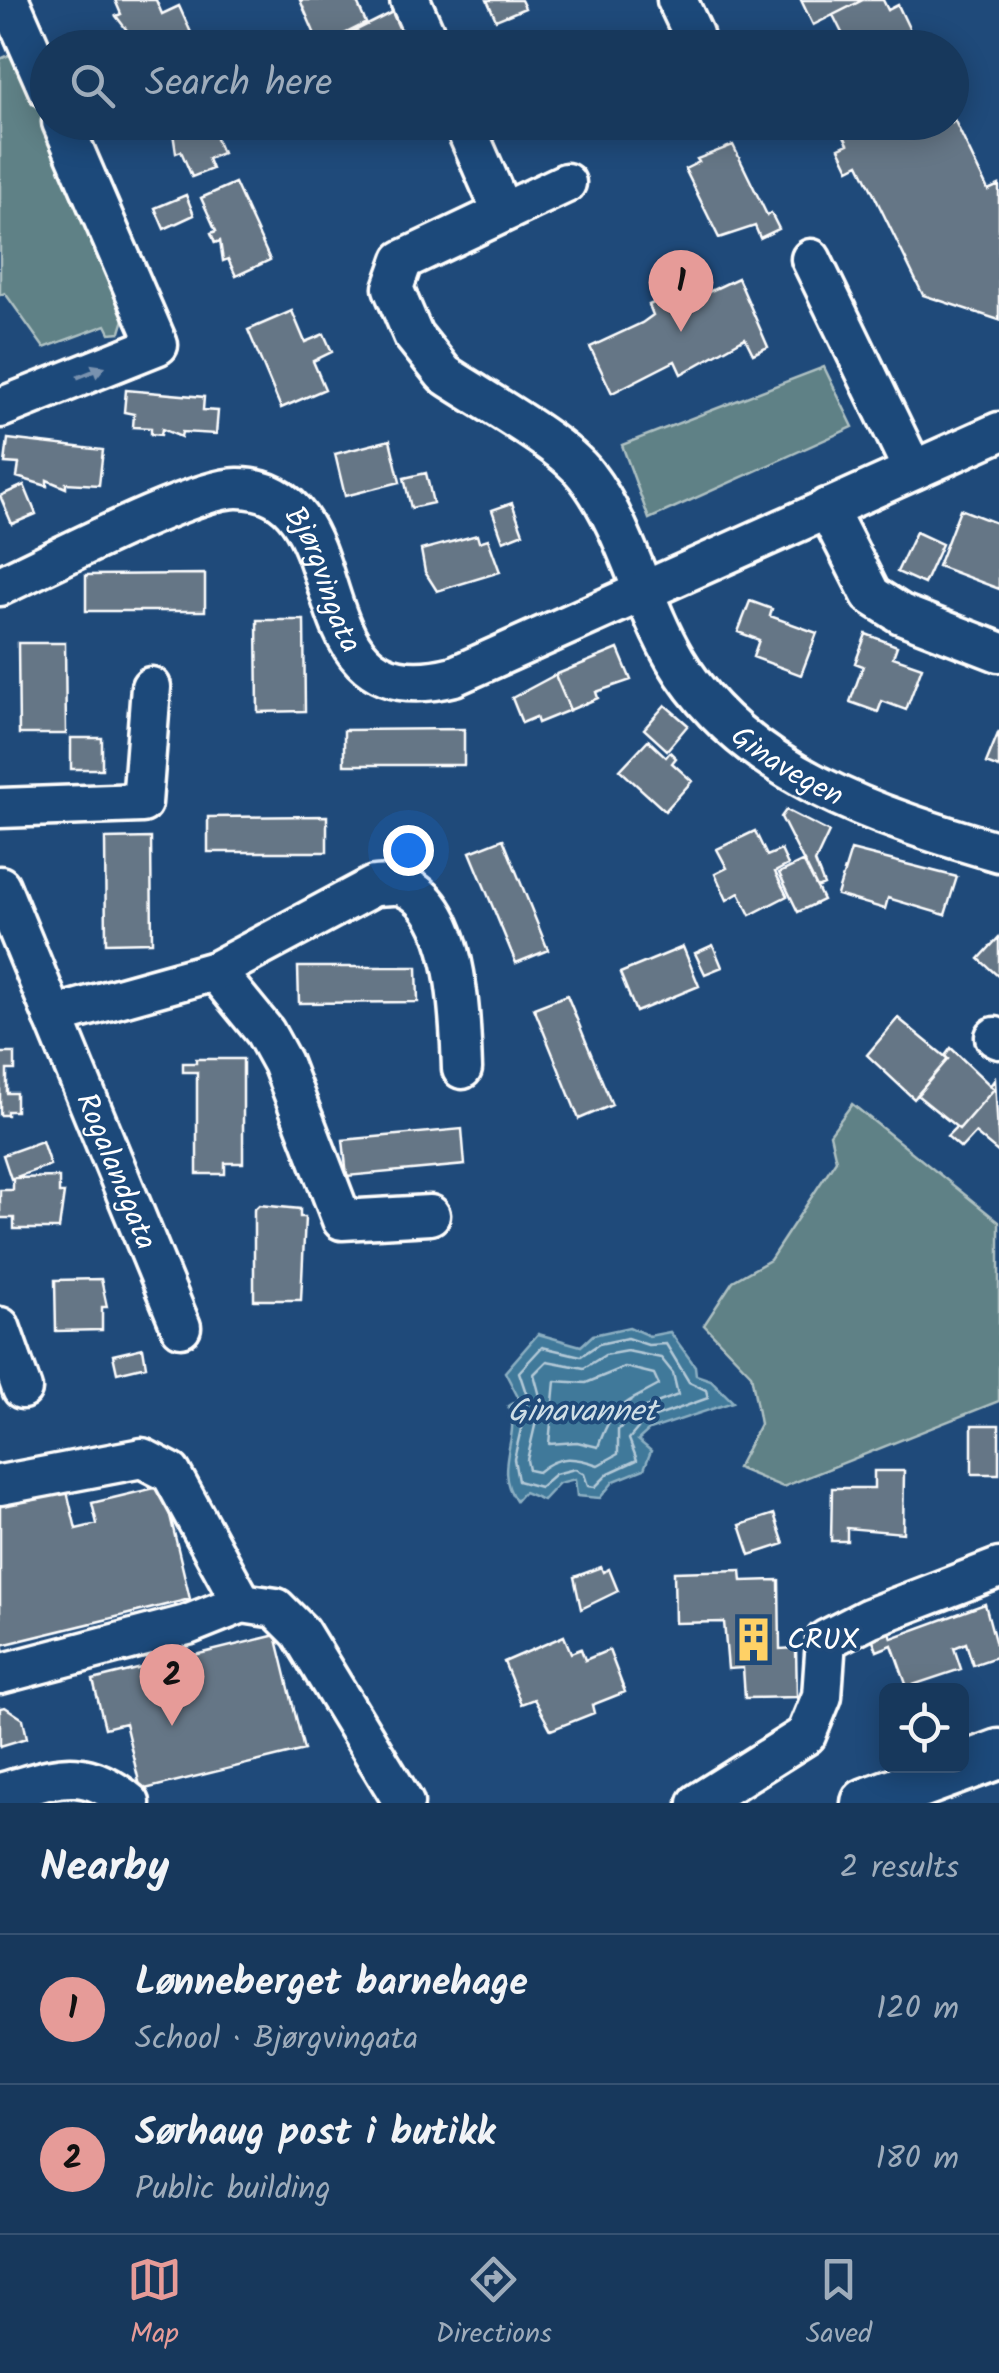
<!DOCTYPE html>
<html lang="en">
<head>
<meta charset="utf-8">
<style>
  :root { --surface:#17385c; --page:#244365; --text:#f1f3f6; --muted:#9eacbb; --line:#365272; --accent:#e69b98 }
  body { margin:0; font-family:Kalam,sans-serif; background:var(--page); color:var(--text) }
  .controls { position:absolute; right:30px; bottom:30px; display:grid; overflow:hidden; border-radius:15px; box-shadow:0 5px 25px #0003 }
  .controls button { width:90px; height:90px; display:grid; place-items:center; padding:0; border:0; border-bottom:2px solid var(--line); background:var(--surface); color:var(--text); font:50px sans-serif }
  .you { position:absolute; left:408px; top:850px; width:35px; height:35px; margin:-25px; border:8px solid #fff; border-radius:50%; background:#1a73e8; box-shadow:0 0 0 15px #1a73e833 }
  .badge { display:grid; place-items:center; width:65px; height:65px; border-radius:50%; background:var(--accent); color:#111; font-size:32px; font-weight:700 }
  .pin { position:absolute; translate:-50% -82px; filter:drop-shadow(0 2px 5px #0008) }
  .pin::after { content:''; position:absolute; top:52px; width:35px; height:30px; background:inherit; clip-path:polygon(0 0,100% 0,50% 100%) }
  .list { margin:0; padding:0; list-style:none }
  h2 { display:flex; justify-content:space-between; align-items:center; height:130px; margin:0; padding:0 40px; font-size:42px }
  h2 small { font-size:32px; font-weight:400; color:var(--muted) }
  .list li { display:grid; grid-template-columns:65px 1fr auto; gap:30px; align-items:center; box-sizing:border-box; height:150px; padding:0 40px; border-top:2px solid var(--line) }
  .list b { display:block; font-size:38px; white-space:nowrap }
  .list p { margin:0; font-size:32px; white-space:nowrap; color:var(--muted) }
  .list em { font-size:32px; font-style:normal; color:var(--muted) }
  .icon { flex:none; width:55px; height:55px; fill:none; stroke:currentColor; stroke-width:2; stroke-linecap:round; stroke-linejoin:round }
  .map { position:relative; flex:none; width:999px; height:1803px; overflow:hidden }
  .search { position:absolute; background:var(--surface); box-shadow:0 5px 25px #0003; left:30px; right:30px; top:30px; height:110px; display:flex; align-items:center; gap:25px; box-sizing:border-box; padding:0 35px; border-radius:55px; color:var(--muted); font-size:38px }
  .sheet { height:430px; background:var(--surface) }
  nav { display:flex; justify-content:space-around; align-items:center; box-sizing:border-box; height:140px; border-top:2px solid var(--line); background:var(--surface); font-size:28px; color:var(--muted) }
  nav a { display:grid; justify-items:center; gap:5px }
  nav .on { color:var(--accent) }
  .map>svg:first-child { display:block }
</style>
</head>
<body>
<div class="map">
<svg width="999" height="1803" viewBox="0 0 999 1803">
  <rect width="100%" height="100%" fill="#1f4a7a"/>
  <filter id="ink" filterUnits="userSpaceOnUse"><feTurbulence type="fractalNoise" baseFrequency=".01" numOctaves="2"/><feDisplacementMap in="SourceGraphic" scale="20" xChannelSelector="R" yChannelSelector="G"/><feConvolveMatrix kernelMatrix="1 2 1 2 8 2 1 2 1" color-interpolation-filters="sRGB"/></filter>
  <g filter="url(#ink)">
    <!-- green -->
    <path fill="#5e8186" stroke="#aec0c2" stroke-width="2.5" d="M23,49L47,107L48,122L130,299L120,332L110,333L106,325L44,348L5,293L0,295V59Z
      M824,367L853,427L649,519L622,445Z
      M852,1104L999,1222V1401L783,1487L737,1468L760,1424L751,1374L704,1325L733,1281L770,1260L836,1160L830,1134Z"/>
    <!-- water -->
    <path fill="#40799a" stroke="#8cafc2" stroke-width="2.5" d="M629,1327L649,1336L670,1332L695,1366L696,1375L711,1380L733,1402L649,1430L638,1440L651,1451L644,1469L614,1481L600,1498L577,1496L575,1479L559,1483L543,1500L524,1492L516,1501C491,1466 523,1436 508,1406L519,1399L505,1372L538,1334L581,1346L593,1335Z"/>
    <g fill="none" stroke-linecap="round" stroke-linejoin="round">
      <!-- shore -->
      <path stroke="#b3c9d7" stroke-width="2.5" d="M627,1338L648,1345L666,1344L689,1382L706,1390L708,1398L644,1421L629,1439L637,1460L609,1473L595,1487L588,1486L584,1474L575,1469L555,1474L540,1487L518,1481L514,1459L528,1399L519,1372L542,1347L581,1356L599,1344Z
        M627,1351L661,1358L673,1373L678,1395L638,1410L618,1430V1454L598,1465C575,1457 559,1454 538,1472L529,1470L527,1460L541,1400L534,1374L547,1361L584,1368L605,1355Z
        M625,1367L654,1374L659,1385C620,1407 614,1403 598,1447L577,1442L549,1444L555,1381L586,1383Z"/>
    </g>
    <!-- building -->
    <path fill="#657686" stroke="#fff" stroke-width="2.5" d="M115,0H156L162,14L179,6L197,46L129,45L124,35L129,33L116,16L121,14Z
      M300,0H356L366,23L320,46Z
      M487,0H521L525,8L496,20Z
      M801,0H863L813,25Z
      M863,0H883L888,10L898,5L916,43L926,38L931,48H813L842,33L833,15Z
      M393,12L404,39L411,37L416,48H352L347,35Z
      M952,115L988,190L999,185V320L923,295L859,164L849,169L839,148L848,144L837,122H952Z
      M209,122L222,153L208,159L212,169L192,177L181,151L176,153L173,133L169,135L165,125Z
      M733,145L767,215L771,213L779,229L760,238L755,226L719,238L685,169L699,162L697,159Z
      M235,183L270,260L236,276L228,259L223,261L220,241L215,243L211,233L216,231L201,198Z
      M186,195L194,215L164,229L155,208Z
      M738,278L768,347L753,354L745,338L681,374L675,361L612,393L590,347L642,323L653,315L649,305L678,292L683,304Z
      M292,311L305,342L324,334L332,352L313,361L325,389L281,408L248,330Z
      M126,390L204,397L203,410L218,411L216,434L182,432L181,437L162,429L161,435L151,434V428L133,427L134,414L124,412Z
      M8,439L103,450L99,485L66,483V488L47,480V486L17,477L19,464L5,463Z
      M390,440L400,482L345,496L335,454Z
      M426,473L433,503L411,508L404,478Z
      M24,485L36,514L12,524L0,496Z
      M512,503L523,533L503,541L492,510Z
      M960,509L999,524V589L938,566Z
      M916,532L942,544L924,584L897,572Z
      M477,535L479,542L488,539L500,572L437,591L425,572L421,550Z
      M205,574V611H86V575Z
      M750,601L772,609L770,616L817,633L801,675L753,657L759,640L738,632Z
      M257,620H304L305,711L258,712Z
      M866,634L897,646L893,657L922,667L906,710L882,701L878,712L850,702L863,666L855,663Z
      M18,643H65L66,734H19Z
      M618,649L631,680L596,692L598,698L570,710L555,675Z
      M555,675L570,710L538,723L536,717L522,723L512,698Z
      M665,705L688,725L667,750L644,729Z
      M464,729V765H344V730Z
      M999,731V768L986,763Z
      M71,738H102V769H71Z
      M648,740L666,757L670,752L676,758L672,763L692,781L665,811L620,770Z
      M786,810L829,832L815,862L824,885L817,888L781,817Z
      M327,816V852H208V817Z
      M755,831L767,856L781,850L788,865L775,872L787,896L750,915L739,893L727,900L715,874L727,868L717,849Z
      M151,838L152,942L106,943L105,839Z
      M503,839L548,950L516,963L470,852Z
      M851,850L957,877L945,915L888,898L885,909L837,895Z
      M804,861L823,900L798,912L779,873Z
      M999,937V977L979,959Z
      M713,945L722,967L705,974L695,953Z
      M683,947L699,986L636,1012L620,973Z
      M298,967H417L418,1002L299,1003Z
      M567,995L612,1105L579,1119L534,1008Z
      M898,1018L948,1059L914,1099L867,1055Z
      M951,1048L994,1089L959,1129L917,1095L948,1059L945,1056Z
      M0,1053H15V1070H7V1093H16V1111H7V1115H0Z
      M196,1059H243V1163H225V1174H197V1072H183V1063H196Z
      M995,1079L999,1153L975,1133L961,1148L947,1136L956,1127L959,1129L994,1089L990,1086Z
      M462,1129L465,1165L347,1176L343,1140Z
      M42,1141L50,1165L11,1179L3,1155Z
      M59,1177V1193H64L59,1229H14V1218H0V1190H13V1178Z
      M259,1205L300,1209V1217H305L301,1300H254V1210Z
      M101,1279L107,1307H102V1330L56,1331L55,1280Z
      M143,1348L146,1366L117,1373L113,1355Z
      M972,1425H999V1474H972Z
      M874,1471H904L903,1533L847,1528V1541H831L832,1488H874Z
      M65,1483L76,1529L97,1524L92,1503L163,1486L190,1599L2,1645L5,1655L0,1656V1499Z
      M774,1514L784,1544L750,1555L740,1525Z
      M601,1567L603,1572L609,1569L618,1591L581,1609L574,1577Z
      M741,1570L742,1581L779,1580L780,1649L796,1648L797,1697L745,1698L743,1668L728,1669L724,1622L675,1623L674,1572Z
      M985,1604L999,1656L973,1665L966,1643L954,1648L961,1669L907,1687L892,1645L877,1651L870,1632L888,1626L892,1638Z
      M276,1635L304,1750L141,1790L125,1723L105,1728L93,1680Z
      M564,1636L571,1653L581,1649L585,1660L609,1650L625,1692L592,1705L594,1713L551,1730L534,1699L521,1704L504,1662Z
      M5,1707L23,1719L27,1738L0,1746V1708Z"/>
    <g fill="none" stroke-linecap="round" stroke-linejoin="round">
      <defs>
        <g id="minor">
          <path d="M9,0L48,89"/>
          <path d="M410,0L431,48"/>
          <path d="M677,0L693,34"/>
          <path d="M463,122L502,211"/>
          <path id="s1" d="M566,183L403,260L393,288L413,335L444,374C481,399 560,441 586,475C627,528 641,601 675,659C742,773 880,818 999,852"/>
          <path d="M811,259L913,470"/>
          <path d="M0,408L158,345L62,122"/>
          <path d="M827,508L871,595L901,614L999,652"/>
          <path id="s2" d="M0,586C48,564 195,487 238,488C367,489 286,719 454,676L999,432"/>
          <path d="M0,808L142,803L151,687"/>
          <path id="s3" d="M0,886L181,1327"/>
          <path d="M215,971L265,1032L282,1063L342,1220L430,1215"/>
          <path d="M53,1016L215,971L374,886C384,886 396,883 405,887C459,910 460,1019 462,1069"/>
          <path d="M995,1037L999,1039"/>
          <path d="M0,1327L22,1389"/>
          <path d="M0,1485L142,1458L171,1473L242,1603"/>
          <path d="M0,1674L187,1625L242,1603L276,1608L300,1632L404,1803"/>
          <path d="M0,1793C56,1778 81,1762 130,1803"/>
          <path d="M698,1803L806,1735L822,1696L826,1640L869,1618L999,1568"/>
        </g>
        <path id="major" d="M866,1803L999,1754"/>
      </defs>
      <!-- minor casing -->
      <use href="#minor" stroke="#fff" stroke-width="45"/>
      <!-- major casing -->
      <use href="#major" stroke="#fff" stroke-width="55"/>
      <!-- minor -->
      <use href="#minor" stroke="#1f4a7a" stroke-width="38"/>
      <!-- major -->
      <use href="#major" stroke="#1f4a7a" stroke-width="48"/>
    </g>
    <!-- one-way arrows -->
    <defs><path id="oneway-solid" d="M-6-.8H1V-3.2L6.5 0L1 3.2V.8H-6Z" transform="scale(2.5)"/></defs>
    <use fill="#7992af" href="#oneway-solid" transform="translate(91 372) rotate(-22)"/>
  </g>
  <!-- icons -->
  <defs>
    <symbol id="building-bare" viewBox="-9 -9 18 18"><path d="M-4-6H4V6H1V3H-1V6H-4ZM-2.5-4.3h1.7v1.8h-1.7ZM.8-4.3h1.7v1.8H.8ZM-2.5-1h1.7V.8h-1.7ZM.8-1h1.7V.8H.8Z" fill="#ffd166" stroke="#1f4a7a" stroke-width="2.5" paint-order="stroke"/></symbol>
  </defs>
  <g fill-rule="evenodd">
    <use href="#building-bare" x="722" y="1608" width="63" height="63"/>
  </g>
  <g text-anchor="middle" stroke-width="8" stroke-linejoin="round" paint-order="stroke">
    <!-- street labels -->
    <g font-size="30" fill="#fff" stroke="#1f4a7a">
      <text dy="10" stroke="none"><textPath href="#s2" startOffset="395">Bjørgvingata</textPath></text>
      <text dy="10" stroke="none"><textPath href="#s1" startOffset="848">Ginavegen</textPath></text>
      <text dy="10" stroke="none"><textPath href="#s3" startOffset="308">Rogalandgata</textPath></text>
    </g>
    <!-- poi labels -->
    <g font-size="30" fill="#fff" stroke="#1f4a7a" text-anchor="start">
      <text x="787" y="1649">CRUX</text>
    </g>
    <!-- water labels -->
    <g font-size="32" font-style="italic" fill="#cfdee6" stroke="#1f4a7a">
      <text x="582" y="1421">Ginavannet</text>
    </g>
  </g>
</svg>
<div class="controls">
<button><svg class="icon" aria-label="locate" viewBox="0 0 24 24"><circle cx="12" cy="12" r="6"/><path d="M12 2v4M12 18v4M2 12h4M18 12h4"/></svg></button>
</div>
<div class="you"></div>
<div class="pin badge" style="left:681px;top:332px">1</div>
<div class="pin badge" style="left:172px;top:1726px">2</div>
<div class="search"><svg class="icon" aria-label="search" viewBox="0 0 24 24"><circle cx="10" cy="10" r="6"/><path d="M15 15l6 6"/></svg>Search here</div>
</div>
<section class="sheet">
<h2>Nearby<small>2 results</small></h2>
<ul class="list">
<li><span class="badge">1</span><div><b>Lønneberget barnehage</b><p>School · Bjørgvingata</p></div><em>120 m</em></li>
<li><span class="badge">2</span><div><b>Sørhaug post i butikk</b><p>Public building</p></div><em>180 m</em></li>
</ul>
</section>
<nav>
<a class="on"><svg class="icon" aria-label="map" viewBox="0 0 24 24"><path d="M3 6l6-2 6 2 6-2v14l-6 2-6-2-6 2zM9 4v14M15 6v14"/></svg>Map</a>
<a><svg class="icon" aria-label="directions" viewBox="0 0 24 24"><path d="M12 3l9 9-9 9-9-9zM9 14v-3h6M13 9l2 2-2 2"/></svg>Directions</a>
<a><svg class="icon" aria-label="saved" viewBox="0 0 24 24"><path d="M7 4h10v16l-5-4-5 4z"/></svg>Saved</a>
</nav>
</body>
</html>
